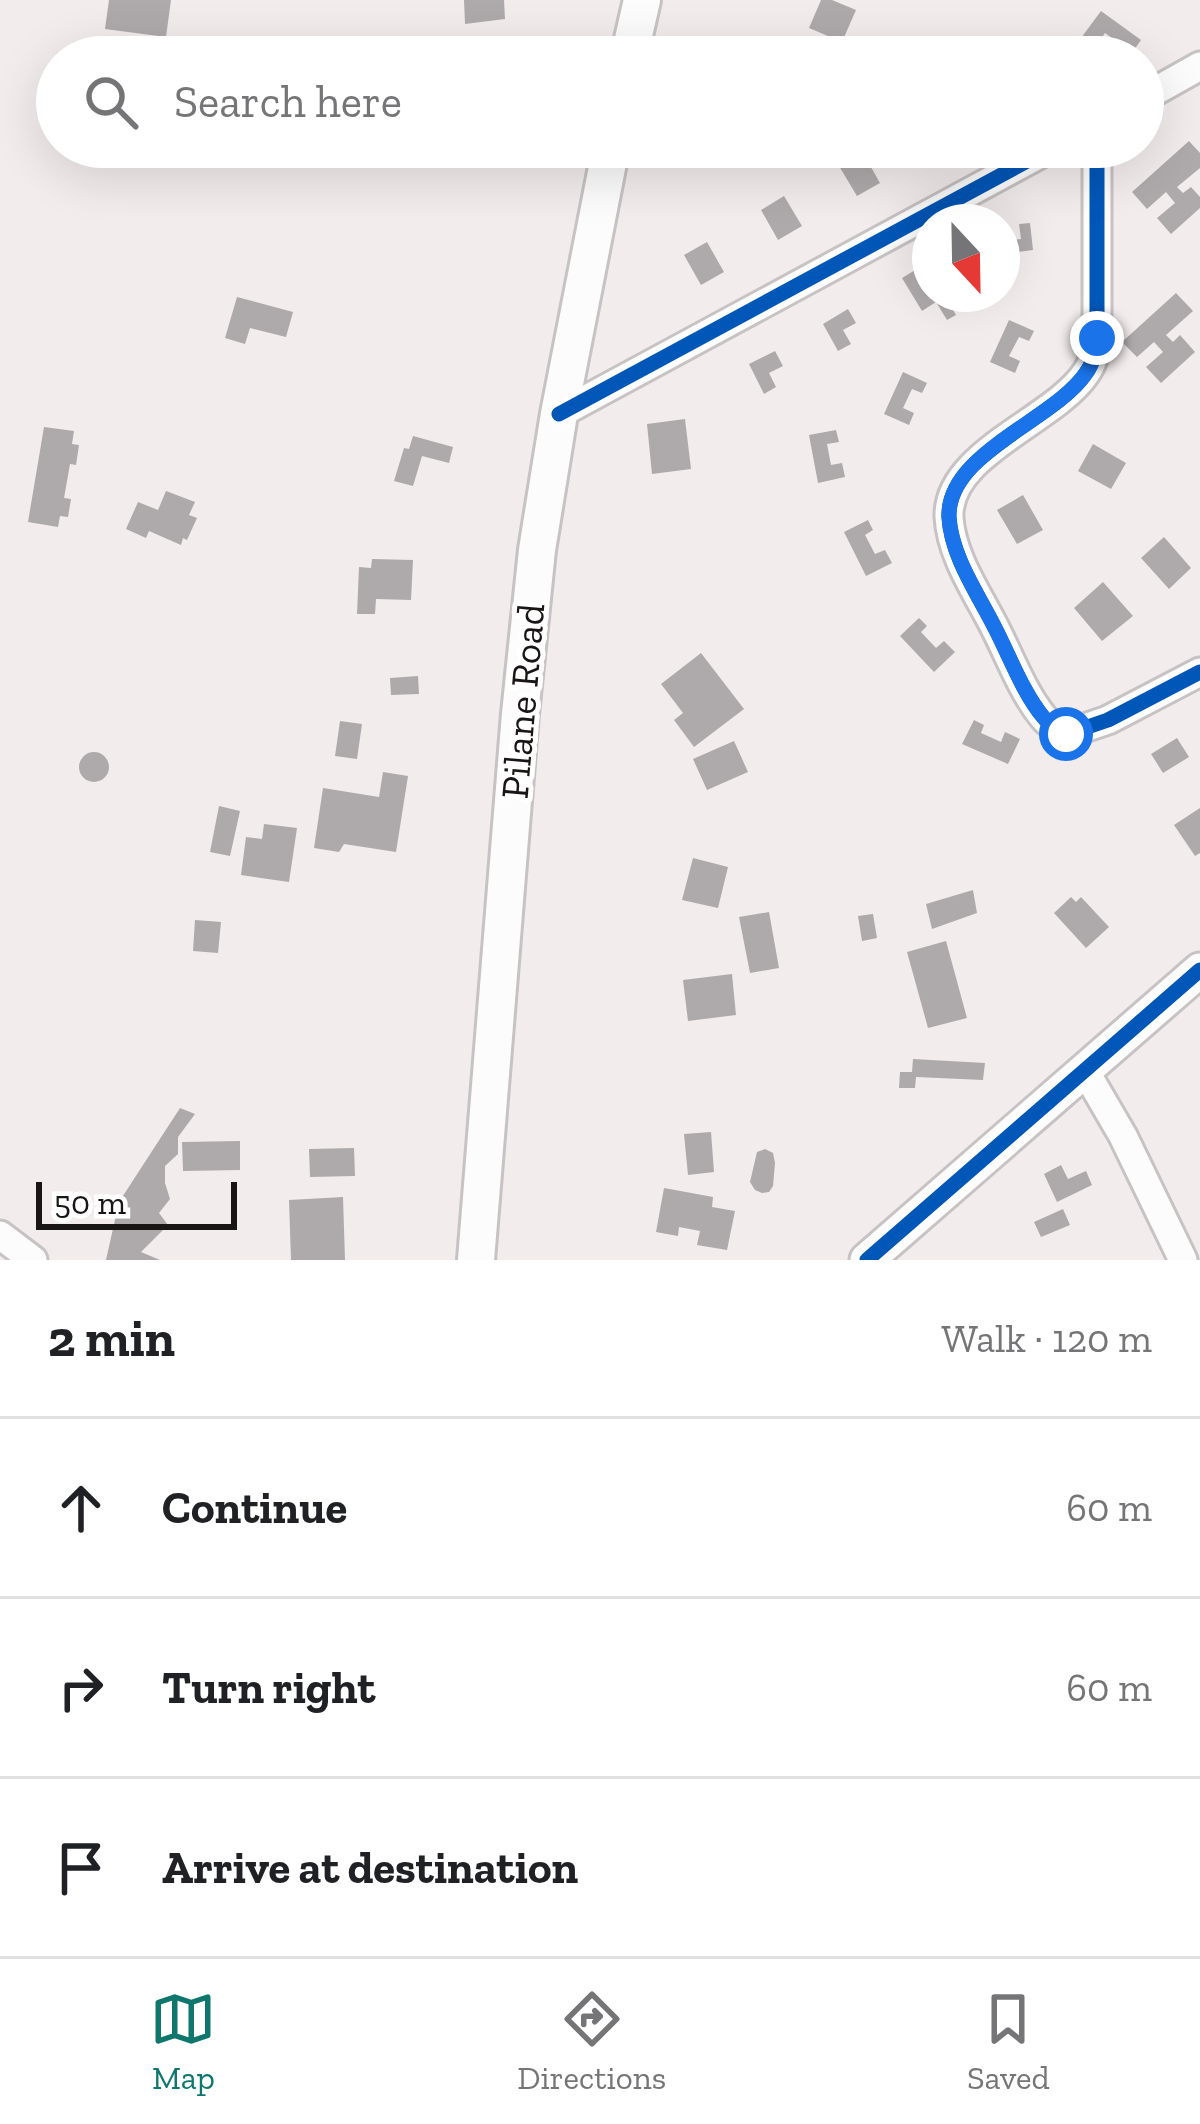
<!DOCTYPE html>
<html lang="en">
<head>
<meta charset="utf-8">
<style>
  :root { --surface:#fff; --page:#f6f6f6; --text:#202124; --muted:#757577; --line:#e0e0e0; --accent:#0f766e }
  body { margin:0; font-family:"Zilla Slab",serif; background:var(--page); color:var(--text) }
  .compass { position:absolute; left:912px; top:204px; width:108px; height:108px; border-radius:50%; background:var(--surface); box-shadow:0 12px 48px #0002; rotate:158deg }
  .scale { position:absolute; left:36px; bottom:30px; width:201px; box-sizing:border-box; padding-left:12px; border:6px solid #191515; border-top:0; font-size:33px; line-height:42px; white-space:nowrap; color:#191515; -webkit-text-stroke:9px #fff; paint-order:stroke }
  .stop { position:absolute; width:36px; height:36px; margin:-27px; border:9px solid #1a73e8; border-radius:50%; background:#fff }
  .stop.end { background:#1a73e8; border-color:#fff; box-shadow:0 3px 12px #0008 }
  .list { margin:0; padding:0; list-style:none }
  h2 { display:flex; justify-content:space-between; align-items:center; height:156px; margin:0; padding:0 48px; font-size:51px }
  h2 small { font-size:39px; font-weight:400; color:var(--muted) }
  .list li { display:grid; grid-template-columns:78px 1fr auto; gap:36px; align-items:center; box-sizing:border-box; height:180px; padding:0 48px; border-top:3px solid var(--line) }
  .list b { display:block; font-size:45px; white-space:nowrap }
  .list em { font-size:39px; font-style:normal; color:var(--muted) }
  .icon { flex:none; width:66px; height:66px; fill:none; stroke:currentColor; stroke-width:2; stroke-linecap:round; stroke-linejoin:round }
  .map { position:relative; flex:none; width:1200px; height:1260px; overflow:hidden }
  .search { position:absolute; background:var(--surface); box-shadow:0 12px 48px #0002; left:36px; right:36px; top:36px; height:132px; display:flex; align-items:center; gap:30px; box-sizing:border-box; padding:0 42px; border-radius:66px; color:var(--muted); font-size:45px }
  .sheet { height:696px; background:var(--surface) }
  nav { display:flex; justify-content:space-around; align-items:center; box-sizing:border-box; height:168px; border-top:3px solid var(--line); background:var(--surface); font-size:33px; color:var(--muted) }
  nav a { display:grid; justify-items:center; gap:6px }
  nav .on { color:var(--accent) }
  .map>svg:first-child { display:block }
</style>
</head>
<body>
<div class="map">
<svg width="1200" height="1260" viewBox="0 0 1200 1260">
  <rect width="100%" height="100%" fill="#f3eced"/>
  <!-- building -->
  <path fill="#aea9aa" d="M109,0H171L166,37L105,29Z
    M464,0H504L505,19L465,24Z
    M821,0H832L856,10L842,42L809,28Z
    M1101,11L1141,40L1129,57H1114L1123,46L1105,33L1095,48L1081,38Z
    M463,41L497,43L495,57H461Z
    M1189,141L1200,153V168L1177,187L1183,193L1191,187L1200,197V208L1171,234L1157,218L1175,203L1166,192L1147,209L1132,192Z
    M863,153L880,183L857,196L839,166Z
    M784,196L802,226L778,240L761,210Z
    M1030,223L1033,250L1002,254V241L1021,239L1019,224Z
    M707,242L724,272L701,285L684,255Z
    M925,264L930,271L919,278L930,297L944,294L956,315L947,320L936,302L922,311L902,278Z
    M1176,293L1193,311L1166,335L1173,342L1180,335L1195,352L1161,383L1146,367L1163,352L1154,342L1137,357L1122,342Z
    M237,297L293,312L286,337L250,328L245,344L225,338Z
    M848,309L856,323L843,330L851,344L838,351L823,324Z
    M1009,320L1034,331L1029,341L1019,337L1009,356L1020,361L1015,373L990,362Z
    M775,351L783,366L769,373L776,387L764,394L749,364Z
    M903,372L927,383L922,393L912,389L903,408L914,413L909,425L884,414Z
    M685,419L691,469L652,474L647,424Z
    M44,427L74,431L72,444L79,445L76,465L70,464L64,498L71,499L68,517L60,516L58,527L28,522Z
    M836,430L839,442L827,444L831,465L842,463L845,477L818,483L809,435Z
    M413,436L453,447L449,463L422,456L413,486L394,481L404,448L409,449Z
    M1093,444L1126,463L1111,489L1078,471Z
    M166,491L195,502L189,515L197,518L187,540L183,538L181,545L149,531L146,538L126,529L138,502L158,510Z
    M1023,495L1043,530L1017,544L997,510Z
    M868,520L873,530L865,535L875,554L885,550L892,563L866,576L844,532Z
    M1164,537L1191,568L1169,589L1141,558Z
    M372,559L413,560L411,600L376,599L375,614H357L359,567L371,568Z
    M1103,582L1133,616L1102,641L1074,608Z
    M919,618L927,626L921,632L936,648L944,641L955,652L934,672L900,636Z
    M701,653L744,709L694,747L674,720L683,713L661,684Z
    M418,676L419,694L391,695L390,678Z
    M974,720L984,725L981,733L1001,742L1005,732L1020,739L1008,764L962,744Z
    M340,721L362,724L357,759L335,756Z
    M1177,738L1189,757L1163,773L1151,754Z
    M734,741L748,772L707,790L693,759Z
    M79 767a15 15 0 1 1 30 0a15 15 0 1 1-30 0Z
    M383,772L408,776L396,852L344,844L339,852L314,848L323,788L379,797Z
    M219,806L240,811L230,856L210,852Z
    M1200,808V853L1195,856L1174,825Z
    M264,824L297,828L289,882L241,875L246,837L262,839Z
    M693,858L728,867L718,908L682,900Z
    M973,890L977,913L932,929L926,904Z
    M1071,897L1076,902L1081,897L1109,927L1086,948L1054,913Z
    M769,912L779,968L750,973L739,917Z
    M873,914L877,938L862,941L858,916Z
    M195,920L221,922L218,953L193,951Z
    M946,941L967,1018L928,1028L907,952Z
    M732,974L736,1015L688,1021L683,980Z
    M913,1059L985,1063L983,1080L916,1077L915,1088H899L900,1072H912Z
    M180,1108L195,1114L178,1137V1154L165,1166V1183L170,1199L159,1213L168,1225L141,1252L160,1260H106L119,1202Z
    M711,1132L714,1172L688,1175L684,1134Z
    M240,1141V1170L183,1171L182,1142Z
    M354,1148L355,1176L310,1177L309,1149Z
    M765,1149L773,1153L775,1163L773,1186L769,1192L762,1193L755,1190L750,1182L757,1152Z
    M1061,1165L1068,1179L1086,1171L1092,1185L1057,1202L1044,1174Z
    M664,1188L713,1197L712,1207L735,1211L727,1250L697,1245L700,1231L679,1227L678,1236L656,1232Z
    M343,1197L345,1260H291L289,1200Z
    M1063,1209L1070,1225L1041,1237L1034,1222Z"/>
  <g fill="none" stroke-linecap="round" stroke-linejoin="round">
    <defs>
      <path id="minor" d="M1143,98L1200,66
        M1097,147V338C1095,351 1094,362 1086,373C1054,421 947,453 949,517C951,556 978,594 995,628C1010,657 1023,693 1044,718C1049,725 1059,729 1067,734L1108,720L1200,672
        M559,414L1053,147
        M1084,1069L1123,1136L1183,1260
        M0,1235L33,1260"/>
      <path id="tertiary" d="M867,1260L1200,970"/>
      <path id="secondary" d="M629,57L642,0
        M476,1260L520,714L537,550L559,414L611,147"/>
    </defs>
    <!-- minor casing -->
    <use href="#minor" stroke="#c7c2c3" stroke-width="33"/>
    <!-- tertiary casing -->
    <use href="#tertiary" stroke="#c7c2c3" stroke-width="39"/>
    <!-- secondary casing -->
    <use href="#secondary" stroke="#c7c2c3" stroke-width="42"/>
    <!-- minor -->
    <use href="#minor" stroke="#fdfcfc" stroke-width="27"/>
    <!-- tertiary -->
    <use href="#tertiary" stroke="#fdfcfc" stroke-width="33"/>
    <!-- secondary -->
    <use href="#secondary" stroke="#fdfcfc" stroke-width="36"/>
    <defs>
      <path id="cycleway" d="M1097,147V338C1095,351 1094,362 1086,373C1054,421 947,453 949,517C951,556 978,594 995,628C1010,657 1023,693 1044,718C1049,725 1059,729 1067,734L1108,720L1200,672
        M559,414L1053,147
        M867,1260L1200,970"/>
    </defs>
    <!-- cycleway casing -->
    <use href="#cycleway" stroke="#fff" stroke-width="22"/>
    <!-- cycleway -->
    <use href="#cycleway" stroke="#0057b8" stroke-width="15"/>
  </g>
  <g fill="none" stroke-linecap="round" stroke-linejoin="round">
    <!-- route -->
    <path stroke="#1a73e8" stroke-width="15" d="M1066,734C1059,729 1049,725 1044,718C1023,693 1010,657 995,628C978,594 951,555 949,517C946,454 1054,420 1086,373C1094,362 1095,351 1097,338"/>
  </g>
  <g text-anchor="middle" stroke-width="10" stroke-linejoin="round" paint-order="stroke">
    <!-- street labels -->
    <g font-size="39" fill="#191515" stroke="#fff">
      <text transform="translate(522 701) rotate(-85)" y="14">Pilane Road</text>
    </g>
  </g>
</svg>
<svg class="compass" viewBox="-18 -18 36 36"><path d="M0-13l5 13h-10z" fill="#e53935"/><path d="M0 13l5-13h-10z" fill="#757577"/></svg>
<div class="scale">50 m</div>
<div class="stop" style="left:1066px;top:734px"></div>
<div class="stop end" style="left:1097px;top:338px"></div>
<div class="search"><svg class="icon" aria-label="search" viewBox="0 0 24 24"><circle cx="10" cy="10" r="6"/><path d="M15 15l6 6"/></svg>Search here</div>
</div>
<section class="sheet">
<h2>2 min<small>Walk · 120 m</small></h2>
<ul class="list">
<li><svg class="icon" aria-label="ahead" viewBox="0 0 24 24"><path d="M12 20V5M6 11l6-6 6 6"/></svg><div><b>Continue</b></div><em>60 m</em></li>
<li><svg class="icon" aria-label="right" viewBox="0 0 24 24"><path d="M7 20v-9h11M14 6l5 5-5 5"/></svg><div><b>Turn right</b></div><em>60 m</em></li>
<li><svg class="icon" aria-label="arrive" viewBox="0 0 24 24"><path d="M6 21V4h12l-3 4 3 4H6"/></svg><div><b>Arrive at destination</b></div></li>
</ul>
</section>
<nav>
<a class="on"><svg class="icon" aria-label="map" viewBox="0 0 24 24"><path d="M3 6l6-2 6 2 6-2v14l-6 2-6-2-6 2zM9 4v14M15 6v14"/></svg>Map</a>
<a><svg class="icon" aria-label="directions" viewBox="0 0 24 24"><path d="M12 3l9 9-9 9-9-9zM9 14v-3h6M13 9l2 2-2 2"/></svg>Directions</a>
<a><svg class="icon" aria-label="saved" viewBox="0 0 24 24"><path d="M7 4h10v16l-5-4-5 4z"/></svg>Saved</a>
</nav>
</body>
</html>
